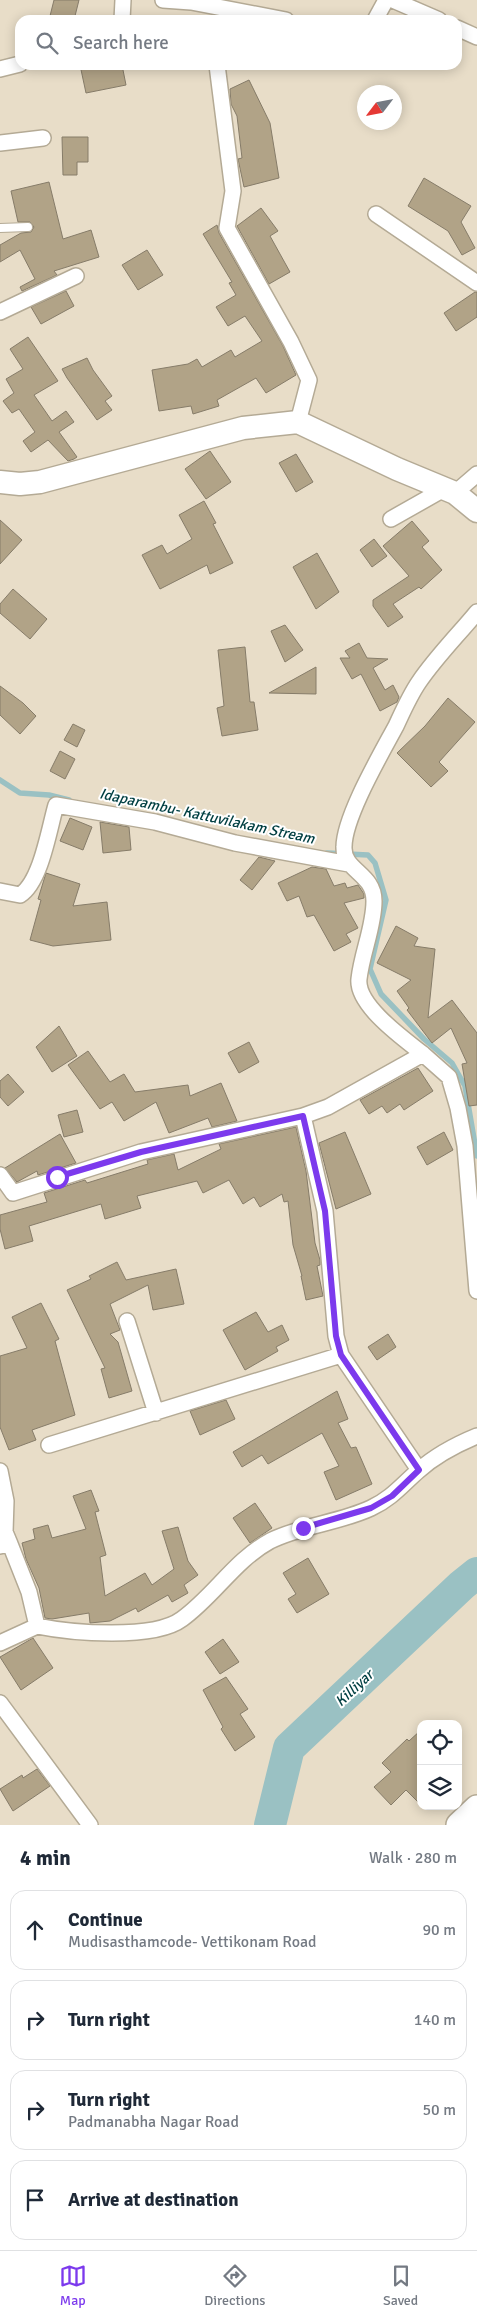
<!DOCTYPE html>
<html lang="en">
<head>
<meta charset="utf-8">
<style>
  :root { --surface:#fff; --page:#f2f2f3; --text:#1f2937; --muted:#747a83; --line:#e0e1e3; --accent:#7c3aed }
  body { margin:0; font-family:Signika,sans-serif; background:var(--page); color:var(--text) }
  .controls { position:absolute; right:15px; bottom:15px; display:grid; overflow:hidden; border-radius:10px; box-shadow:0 2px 12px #0003 }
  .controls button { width:45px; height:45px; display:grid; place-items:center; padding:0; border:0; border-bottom:1px solid var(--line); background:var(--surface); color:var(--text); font:25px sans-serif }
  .compass { position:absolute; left:357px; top:85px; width:45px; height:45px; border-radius:50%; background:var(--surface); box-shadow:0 2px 12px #0003; rotate:238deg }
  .stop { position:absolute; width:15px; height:15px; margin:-11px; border:4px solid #7c3aed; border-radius:50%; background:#fff }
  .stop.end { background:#7c3aed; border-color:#fff; box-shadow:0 1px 5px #0008 }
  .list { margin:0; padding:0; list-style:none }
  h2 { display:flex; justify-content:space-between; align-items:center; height:65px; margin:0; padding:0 20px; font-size:21px }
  h2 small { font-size:16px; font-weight:400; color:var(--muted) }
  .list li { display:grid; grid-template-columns:32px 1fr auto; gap:15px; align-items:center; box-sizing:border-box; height:80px; margin:0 10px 10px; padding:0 10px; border:1px solid var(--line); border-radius:15px }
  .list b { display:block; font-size:19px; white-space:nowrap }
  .list p { margin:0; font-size:16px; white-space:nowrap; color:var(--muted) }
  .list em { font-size:16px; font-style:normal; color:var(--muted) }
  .icon { flex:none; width:28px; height:28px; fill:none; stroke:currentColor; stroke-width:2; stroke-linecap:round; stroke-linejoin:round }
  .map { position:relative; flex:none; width:477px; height:1825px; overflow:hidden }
  .search { position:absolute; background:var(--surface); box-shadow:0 2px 12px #0003; left:15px; right:15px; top:15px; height:55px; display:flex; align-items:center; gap:12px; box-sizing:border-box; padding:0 18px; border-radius:15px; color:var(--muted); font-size:19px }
  .sheet { height:425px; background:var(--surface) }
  nav { display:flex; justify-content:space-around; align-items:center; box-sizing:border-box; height:70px; border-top:1px solid var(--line); background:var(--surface); font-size:14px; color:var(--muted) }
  nav a { display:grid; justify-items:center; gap:2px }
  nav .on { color:var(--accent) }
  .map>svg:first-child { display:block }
</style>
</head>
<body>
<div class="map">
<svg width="477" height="1825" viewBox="0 0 477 1825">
  <rect width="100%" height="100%" fill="#e8ddc8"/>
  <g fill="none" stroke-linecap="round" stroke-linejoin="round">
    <!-- stream -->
    <path stroke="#9ac1c3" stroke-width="5.5" d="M0,780L20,793L49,795L69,800
      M327,853L368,855L375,863L386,900L370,969L381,994L424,1039L452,1063L465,1086L477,1156"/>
    <!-- river -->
    <path stroke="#9ac1c3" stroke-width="32" d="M270,1825L289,1748L462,1585L477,1573"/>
  </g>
  <!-- building -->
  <path fill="#b1a387" stroke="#867c69" d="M54,0H79L74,20H49Z
    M80,65H122L126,85L86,93Z
    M249,80L270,123L279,178L244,187L238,159L242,158L237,116L231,104L230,89Z
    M62,137H88V162H77V175H63Z
    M424,178L471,206L461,222L475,248L462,255L448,231L408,206Z
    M49,182L63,239L91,230L99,257L54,271L57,275L22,291L20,287L35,279L20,250L0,262V245L21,233L31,232L34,227L30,222H18L11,191Z
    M261,208L278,231L270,236L290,272L269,284L237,226Z
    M217,225L219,233L283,346L296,375L266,393L256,378L217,400L219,406L193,414L191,406L159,411L152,370L188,364L197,359L202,367L231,350L235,357L262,341L245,316L228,326L216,307L236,295L229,283L232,282L203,234Z
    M147,250L163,275L138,290L122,265Z
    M66,291L74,306L41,324L31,307Z
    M475,292H477V317L456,331L444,313Z
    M28,337L58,381L34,395L52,421L66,411L74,422L59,432L77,457L74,459L68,461L48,440L31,452L23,441L35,432L19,409L12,413L3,401L14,393L6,379L23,369L10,349Z
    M87,358L93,370L112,396L105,401L112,410L97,420L67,378L62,369Z
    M210,451L231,482L206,499L185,469Z
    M296,454L313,482L296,492L279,463Z
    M204,501L216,523L213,524L233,563L210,574L207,565L160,589L142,555L162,545L167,554L192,539L179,515Z
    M0,520L22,540L0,564Z
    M412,521L429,541L422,547L442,570L421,589L419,587L393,604L403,617L388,627L373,606V600L409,576L383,546Z
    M374,539L387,556L372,567L360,550Z
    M317,553L339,592L316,609L293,567Z
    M13,589L47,619L30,639L0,613V604Z
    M285,625L303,650L285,662L271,631Z
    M359,643L367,658L388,659L373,668L385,690L393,685L399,697L397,702L380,711L361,674L352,679L340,658H350L345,651Z
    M245,647L250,702H254L258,730L222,736L217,708L224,706L218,650Z
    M316,667V694L269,693Z
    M0,686L23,703L36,716L20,734L0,715Z
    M448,698L475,722L439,762L448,771L431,787L397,753L425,726Z
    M73,724L85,730L77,747L64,740Z
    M60,751L75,759L65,779L50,771Z
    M70,818L92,827L83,850L60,841Z
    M100,822L129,827L131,850L103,853Z
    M259,857L275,861L252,890L240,880Z
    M312,867L326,869L334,886L345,883L347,888L358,885L364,894V898L344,903L358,928L346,934L351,942L334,951L314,915L307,917L299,896L287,901L278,883Z
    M46,873L80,884L73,906L107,902L111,940L53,946L30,940L41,900L38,899Z
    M396,926L418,938L414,946L435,949L428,1018L452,1000L477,1033V1105L469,1106L462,1064L467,1063L451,1028L432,1043L407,1010L409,1008L397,991L411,980L377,963Z
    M59,1026L77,1056L52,1072L36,1047Z
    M249,1042L259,1062L239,1073L228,1053Z
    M88,1051L110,1082L124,1074L135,1092L188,1085L190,1096L221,1083L237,1121L212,1127L208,1118L169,1133L156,1102L124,1121L112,1102L100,1109L68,1065Z
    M418,1068L433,1091L404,1110L400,1104L387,1113L382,1106L369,1114L360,1100Z
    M8,1074L24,1092L8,1106L0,1097V1081Z
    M77,1110L83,1132L64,1137L58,1115Z
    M296,1127L306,1171L315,1243L320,1260V1265L317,1266L323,1296L306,1300L301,1276H302L293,1245L288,1201L284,1202L282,1194L260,1207L254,1197L243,1204L229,1180L203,1193L197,1181L137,1196L141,1208L105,1219L101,1204L29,1226L33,1241L5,1249L0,1229V1215L47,1202L44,1193L85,1180L87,1183L148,1164L147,1160L174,1154L178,1170L221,1149L219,1144Z
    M345,1132L371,1194L336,1209L319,1143Z
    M444,1132L453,1150L427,1165L417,1147Z
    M60,1134L76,1163L38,1175L37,1171L17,1182L5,1168Z
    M117,1262L126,1280L176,1269L184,1304L153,1310L148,1285L110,1304L120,1330L110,1334L118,1342L132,1391L109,1398L101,1369L105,1368L67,1290L91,1279L89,1276Z
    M41,1303L59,1339L55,1341L75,1415L32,1430L36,1440L9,1450L0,1427V1356L27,1348L12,1317Z
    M256,1312L268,1332L282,1325L289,1340L276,1347L278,1351L245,1370L223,1330Z
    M388,1334L396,1347L377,1360L368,1347Z
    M337,1391L348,1419L338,1423L351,1448L356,1447L372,1484L336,1500L324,1472L339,1466L322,1433L268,1464L262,1455L242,1467L233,1452Z
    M226,1400L235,1419L200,1435L190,1411Z
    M91,1490L99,1511L95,1512L106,1555L100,1557L105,1596L145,1573L152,1585L174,1569L162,1531L178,1527L188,1561L198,1575L184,1585L188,1593L172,1602L168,1595L138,1612L136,1608L110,1621L90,1623L89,1613L52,1619L45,1618L39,1588L26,1559L22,1543L35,1539L33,1529L48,1525L52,1538L86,1529L73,1496Z
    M255,1503L272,1528L250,1543L233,1518Z
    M308,1558L329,1594L297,1613L288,1599L296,1594L283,1573Z
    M33,1638L53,1668L21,1690L0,1657Z
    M223,1639L239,1662L220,1674L205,1652Z
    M226,1677L248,1709L240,1714L255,1737L235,1751L221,1729L223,1727L203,1690Z
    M421,1730V1805L406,1790L391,1805L374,1787L391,1772L382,1763L407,1739L409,1741Z
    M37,1769L50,1786L13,1811L0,1789L22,1775L23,1778Z"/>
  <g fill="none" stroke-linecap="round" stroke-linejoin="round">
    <defs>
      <path id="lane" d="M0,228L28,227"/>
      <path id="street" d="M163,0L191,2L286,20
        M393,0L439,20
        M122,20L123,0
        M375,20L386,0
        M457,28L477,37
        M217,65L233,191L227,228L291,342L309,380L298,422
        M0,69L20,64
        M0,143L43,138
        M376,214L477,283
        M0,312L76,276
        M455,493L477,474
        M391,519L444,489
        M0,891L20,895C41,882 49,829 56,805L155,822L235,843L349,864
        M423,1054C404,1039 356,1005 359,979C362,952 374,927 374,901C374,873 343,871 344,847C344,817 381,754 396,726C403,711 410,695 419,682C436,657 458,635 477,612
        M303,1116L325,1211L336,1336L341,1355L419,1470
        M0,1175L13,1193L141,1152L303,1116L328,1107L423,1054L449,1077L458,1108L465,1146L477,1291
        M127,1321L156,1413
        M49,1445L341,1355
        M0,1471L6,1501L5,1532L10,1544
        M0,1546L10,1544L29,1592L37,1626C71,1633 154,1640 182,1619C214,1596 235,1560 270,1541C302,1525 339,1523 371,1508C391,1499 403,1484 418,1471C436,1455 455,1445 477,1436
        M0,1643L37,1626
        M0,1703L90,1825"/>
      <path id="secondary" d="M0,482L20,484L40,482L243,428L298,422L397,469L455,493L477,511"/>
      <path id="primary" d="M459,1825L477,1808"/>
    </defs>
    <!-- lane casing -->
    <use href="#lane" stroke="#b4aa95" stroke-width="10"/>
    <!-- street casing -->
    <use href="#street" stroke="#b4aa95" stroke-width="18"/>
    <!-- secondary casing -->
    <use href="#secondary" stroke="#b4aa95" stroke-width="25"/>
    <!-- primary casing -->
    <use href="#primary" stroke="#b4aa95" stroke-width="28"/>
    <!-- lane -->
    <use href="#lane" stroke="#fff" stroke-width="8"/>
    <!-- street -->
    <use href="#street" stroke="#fff" stroke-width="15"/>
    <!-- secondary -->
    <use href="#secondary" stroke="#fff" stroke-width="22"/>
    <!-- primary -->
    <use href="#primary" stroke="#fff" stroke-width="25"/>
  </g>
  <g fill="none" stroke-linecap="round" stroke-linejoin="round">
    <!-- route -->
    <path stroke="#7c3aed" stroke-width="6" d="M57,1177L141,1152L303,1116L325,1211L336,1336L341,1355L419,1470L392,1496L371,1508L303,1528"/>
  </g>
  <g text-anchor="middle" stroke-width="4" stroke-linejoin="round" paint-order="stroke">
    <!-- water labels -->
    <g font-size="15" font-style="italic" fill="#003f42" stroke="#fff">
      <text transform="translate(207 816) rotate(12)" y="5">Idaparambu- Kattuvilakam Stream</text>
      <text transform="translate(354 1688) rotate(-43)" y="5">Killiyar</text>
    </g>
  </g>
</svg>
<div class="controls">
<button><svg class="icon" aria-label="locate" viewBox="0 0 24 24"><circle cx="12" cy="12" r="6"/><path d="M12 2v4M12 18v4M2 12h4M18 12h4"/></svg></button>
<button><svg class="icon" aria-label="layers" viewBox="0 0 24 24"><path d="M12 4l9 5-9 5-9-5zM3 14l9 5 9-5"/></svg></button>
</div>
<svg class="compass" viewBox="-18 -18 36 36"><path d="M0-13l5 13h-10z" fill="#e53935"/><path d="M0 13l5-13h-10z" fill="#747a83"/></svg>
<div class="stop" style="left:57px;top:1177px"></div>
<div class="stop end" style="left:303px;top:1528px"></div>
<div class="search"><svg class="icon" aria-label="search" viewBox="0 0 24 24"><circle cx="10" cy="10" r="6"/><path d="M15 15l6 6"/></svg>Search here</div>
</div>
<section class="sheet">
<h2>4 min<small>Walk · 280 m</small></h2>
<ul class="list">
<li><svg class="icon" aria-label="ahead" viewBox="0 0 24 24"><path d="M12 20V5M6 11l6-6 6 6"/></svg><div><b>Continue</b><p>Mudisasthamcode- Vettikonam Road</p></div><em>90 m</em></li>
<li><svg class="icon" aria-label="right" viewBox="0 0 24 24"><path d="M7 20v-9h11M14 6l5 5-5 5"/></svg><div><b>Turn right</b></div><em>140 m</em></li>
<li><svg class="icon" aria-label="right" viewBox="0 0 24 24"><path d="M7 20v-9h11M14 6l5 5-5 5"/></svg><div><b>Turn right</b><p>Padmanabha Nagar Road</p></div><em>50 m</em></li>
<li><svg class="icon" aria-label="arrive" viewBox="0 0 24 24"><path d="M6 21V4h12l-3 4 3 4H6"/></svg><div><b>Arrive at destination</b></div></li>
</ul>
</section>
<nav>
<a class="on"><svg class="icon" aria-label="map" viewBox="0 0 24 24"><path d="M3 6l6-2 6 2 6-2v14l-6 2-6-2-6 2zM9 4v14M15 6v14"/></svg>Map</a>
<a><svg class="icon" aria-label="directions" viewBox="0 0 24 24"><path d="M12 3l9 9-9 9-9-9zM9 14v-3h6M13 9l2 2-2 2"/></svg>Directions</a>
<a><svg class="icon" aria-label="saved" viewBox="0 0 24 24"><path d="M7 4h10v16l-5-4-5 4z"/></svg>Saved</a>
</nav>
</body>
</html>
